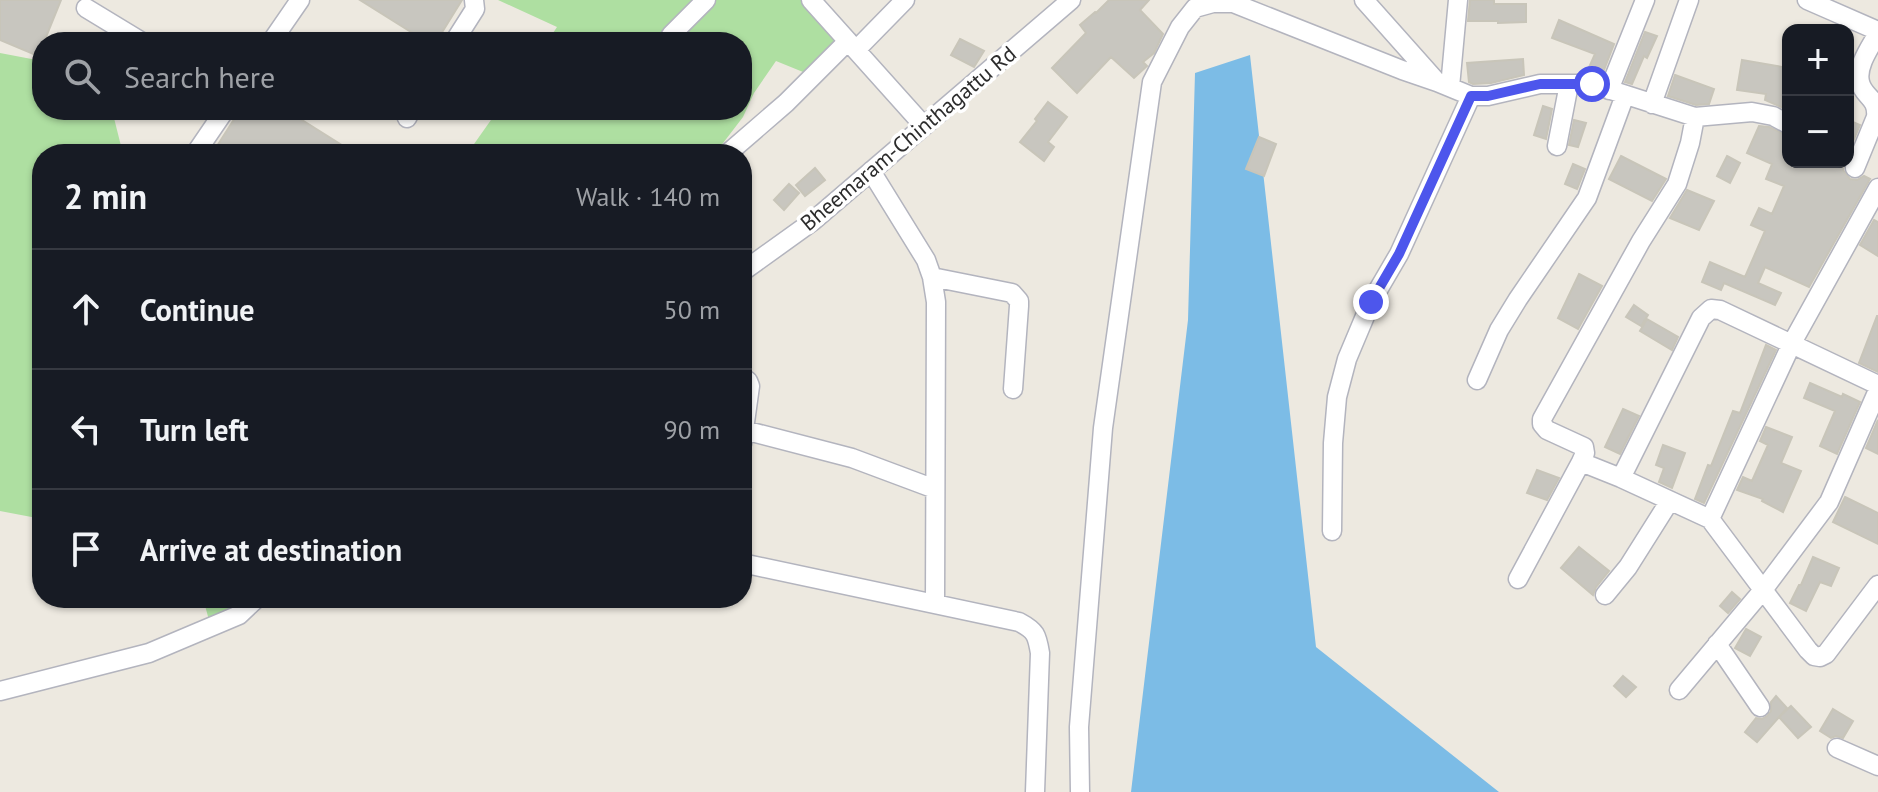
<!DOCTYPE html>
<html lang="en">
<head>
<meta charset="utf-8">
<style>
  :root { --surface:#171b24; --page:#20242c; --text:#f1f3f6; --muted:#9ea1a6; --line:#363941 }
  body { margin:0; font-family:"PT Sans",sans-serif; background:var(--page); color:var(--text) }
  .controls { position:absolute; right:24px; top:24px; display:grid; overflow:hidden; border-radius:16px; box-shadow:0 2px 6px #0004 }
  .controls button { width:72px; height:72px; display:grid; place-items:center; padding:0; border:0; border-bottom:2px solid var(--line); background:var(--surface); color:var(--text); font:40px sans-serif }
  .stop { position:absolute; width:24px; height:24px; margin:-18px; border:6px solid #4d56ec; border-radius:50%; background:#fff }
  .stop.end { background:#4d56ec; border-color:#fff; box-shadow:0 2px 8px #0008 }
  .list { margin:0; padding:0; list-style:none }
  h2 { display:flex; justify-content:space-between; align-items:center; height:104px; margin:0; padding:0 32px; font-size:34px }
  h2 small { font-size:26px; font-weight:400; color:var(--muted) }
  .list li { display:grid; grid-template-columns:52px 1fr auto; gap:24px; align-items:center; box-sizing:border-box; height:120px; padding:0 32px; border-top:2px solid var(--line) }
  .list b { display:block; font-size:30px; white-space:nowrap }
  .list em { font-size:26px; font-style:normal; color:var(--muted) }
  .icon { flex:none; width:44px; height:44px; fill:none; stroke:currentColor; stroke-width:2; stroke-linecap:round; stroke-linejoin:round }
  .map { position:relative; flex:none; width:1878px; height:792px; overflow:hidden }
  .search { position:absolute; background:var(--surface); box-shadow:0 2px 6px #0004; left:32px; top:32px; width:720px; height:88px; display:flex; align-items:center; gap:20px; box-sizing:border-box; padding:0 28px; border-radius:32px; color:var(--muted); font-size:30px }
  .panel { position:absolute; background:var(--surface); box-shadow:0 2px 6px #0004; left:32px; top:144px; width:720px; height:464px; border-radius:32px }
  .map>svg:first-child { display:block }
</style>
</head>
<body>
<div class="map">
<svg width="1878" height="792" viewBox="0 0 1878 792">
  <rect width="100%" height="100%" fill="#ede9e0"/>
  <!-- green -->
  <path fill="#aedfa1" d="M498,0H803L843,46L808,74L776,61L754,93L743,117L717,151L710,147L716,154H467L498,110H742V42H547L557,27Z
    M0,53L42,61V110H112L123,154H42V519L0,511Z
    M203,598H251L210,624Z"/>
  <!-- water -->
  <path fill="#7cbce6" d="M1250,55L1316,647L1499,792H1131L1188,320L1195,73Z"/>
  <!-- building -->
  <path fill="#c8c6bf" stroke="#c8c5b9" stroke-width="2" d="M0,0H61L44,42H42L38,56L0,40Z
    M360,0H462L436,42H427Z
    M1109,0H1149L1140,10L1163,34L1154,53L1143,62L1147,66L1134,78L1111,57L1077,93L1052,68L1086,33L1080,25L1095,12L1096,13Z
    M1470,0H1494V4H1526V22L1498,23V21H1468Z
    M1559,20L1614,44L1602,75L1587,72L1595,54L1552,38Z
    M1645,32L1657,36L1647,58L1644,56L1632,84L1625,82Z
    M960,39L984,51L974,67L951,55Z
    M1523,59L1524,75L1491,83L1473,84L1469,82L1467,63Z
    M1742,60L1788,68V110L1765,100L1766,94L1737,90Z
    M1675,75L1714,89L1709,104L1696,105L1668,96Z
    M1048,102L1067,117L1048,142L1054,147L1044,161L1020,142L1037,121L1035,119Z
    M1543,106L1552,109L1546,139L1534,135Z
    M240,110H286L356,154H212Z
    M1574,120L1586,123L1578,147L1569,145Z
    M1848,120L1860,125L1848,153Z
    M1759,126L1769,127L1788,136V162H1844L1843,170L1850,179L1857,180L1864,176L1870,179L1809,287L1765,267L1758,283L1781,293L1775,305L1724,283L1721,290L1702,282L1710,262L1745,277L1765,231L1751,225L1759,208L1772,214L1784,186L1766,179L1772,164L1747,153Z
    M1259,137L1276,144L1264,176L1246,169Z
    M1621,156L1666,179L1652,201L1609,179Z
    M1727,156L1740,163L1730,183L1717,176Z
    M1573,164L1585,169L1577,189L1565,184Z
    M815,168L825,180L805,196L796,185Z
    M789,184L799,193L784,210L774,200Z
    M1687,190L1714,201L1699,230L1670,218Z
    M1874,220L1878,222V256L1860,245Z
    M1579,274L1602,286L1578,329L1558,318Z
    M1634,305L1648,315L1641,326L1626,317Z
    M1877,316H1878V372L1859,363Z
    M1647,319L1678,337L1672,350L1640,331Z
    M1766,345L1776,350L1704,503L1695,499L1708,465L1711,466L1733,411L1740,413Z
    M1810,383L1842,397L1843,394L1860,402L1837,454L1820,446L1835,411L1804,398Z
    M1623,409L1639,416L1620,454L1605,447Z
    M1878,420V454L1866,448Z
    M1766,427L1792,437L1781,463L1801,471L1783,512L1762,501L1763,499L1737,490L1743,477L1752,481L1768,445L1760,441Z
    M1663,445L1685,453L1672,488L1659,482L1664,468L1656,465Z
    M1537,470L1559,478L1547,500L1527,493Z
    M1845,497L1878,513V544L1833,522Z
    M1579,547L1609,571L1596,587L1593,595L1561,568Z
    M1813,557L1839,568L1831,586L1820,582L1806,611L1790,603L1799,585H1801Z
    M1732,592L1740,599L1728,613L1720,606Z
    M1746,629L1761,637L1750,656L1735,648Z
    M1623,676L1636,687L1626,697L1614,686Z
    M1776,696L1787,708L1757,742L1745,732L1756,718L1762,719L1767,716L1771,711V702Z
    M1791,706L1811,727L1798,738L1779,717Z
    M1833,709L1853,721L1843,738L1836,736L1831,738L1820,731Z"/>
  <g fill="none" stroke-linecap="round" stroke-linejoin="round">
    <defs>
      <path id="minor" d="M811,0L924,126
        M1364,0L1437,82L1471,96H1488L1540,84H1592L1695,117L1752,112L1773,116L1788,124
        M1807,0L1878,31
        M86,8L142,42
        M671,35L706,0
        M271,42L300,0
        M454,42L475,9L474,0
        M856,50L905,0
        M1450,87L1458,0
        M1609,90L1645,0
        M1652,104L1689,0
        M407,118L411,110
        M1557,146L1569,84
        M195,154L225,110
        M727,154L786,103L848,41
        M1855,168L1876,117C1878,97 1863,97 1860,82C1856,66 1871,46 1878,33
        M871,171L926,260L932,277L936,302L935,604
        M742,272L813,221L1071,0
        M932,277L1012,293L1019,301V306L1013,389
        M742,377L748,381L750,386L742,444
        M1477,380L1499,330L1518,299L1587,198L1625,95
        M744,430L852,458L935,489
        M1581,462L1585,453L1584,447L1547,430L1542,424V419L1641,241L1677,184L1690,143L1695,117
        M1621,478L1701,318L1711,309L1720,310L1878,385
        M1710,519L1792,343L1878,188
        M1332,531L1333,443L1337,397L1347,359L1371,302L1399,254L1471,96
        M742,563L1019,622C1036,631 1037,635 1040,653L1035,792
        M1518,579L1581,462L1621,478L1710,519L1808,650L1814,656L1820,657L1826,654L1878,585
        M1605,595L1628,567L1669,502
        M1717,644L1760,707
        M1679,690L1763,590L1829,502L1878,390
        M0,691L149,653L239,615L257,598
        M1837,748L1878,766
        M1080,792L1079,727L1103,428L1152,82L1180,27L1195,8L1213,3H1233L1402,70L1437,82"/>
    </defs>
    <!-- minor casing -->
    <use href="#minor" stroke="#b3b4be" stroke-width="21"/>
    <!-- minor -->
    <use href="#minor" stroke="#fff" stroke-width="18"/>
  </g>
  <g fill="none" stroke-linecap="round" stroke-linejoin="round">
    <!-- route -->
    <path stroke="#4d56ec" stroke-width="10" d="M1371,302L1399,254L1471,96H1488L1540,84H1592"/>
  </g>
  <g text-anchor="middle" stroke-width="7" stroke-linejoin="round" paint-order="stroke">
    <!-- street labels -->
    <g font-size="22" fill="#2c2c2c" stroke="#fff">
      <text transform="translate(908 138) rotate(-40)" y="8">Bheemaram-Chinthagattu Rd</text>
    </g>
  </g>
</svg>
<div class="controls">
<button>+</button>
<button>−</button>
</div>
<div class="stop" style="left:1592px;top:84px"></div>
<div class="stop end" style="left:1371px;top:302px"></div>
<div class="search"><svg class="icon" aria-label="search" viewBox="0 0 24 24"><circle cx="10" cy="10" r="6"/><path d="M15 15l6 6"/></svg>Search here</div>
<section class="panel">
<h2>2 min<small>Walk · 140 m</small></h2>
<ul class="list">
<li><svg class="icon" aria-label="ahead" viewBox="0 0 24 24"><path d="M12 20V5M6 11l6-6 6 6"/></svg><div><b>Continue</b></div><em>50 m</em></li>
<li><svg class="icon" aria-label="left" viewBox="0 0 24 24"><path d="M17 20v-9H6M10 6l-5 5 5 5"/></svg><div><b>Turn left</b></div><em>90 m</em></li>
<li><svg class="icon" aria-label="arrive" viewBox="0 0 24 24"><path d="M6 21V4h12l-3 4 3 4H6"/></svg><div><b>Arrive at destination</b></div></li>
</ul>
</section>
</div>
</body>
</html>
